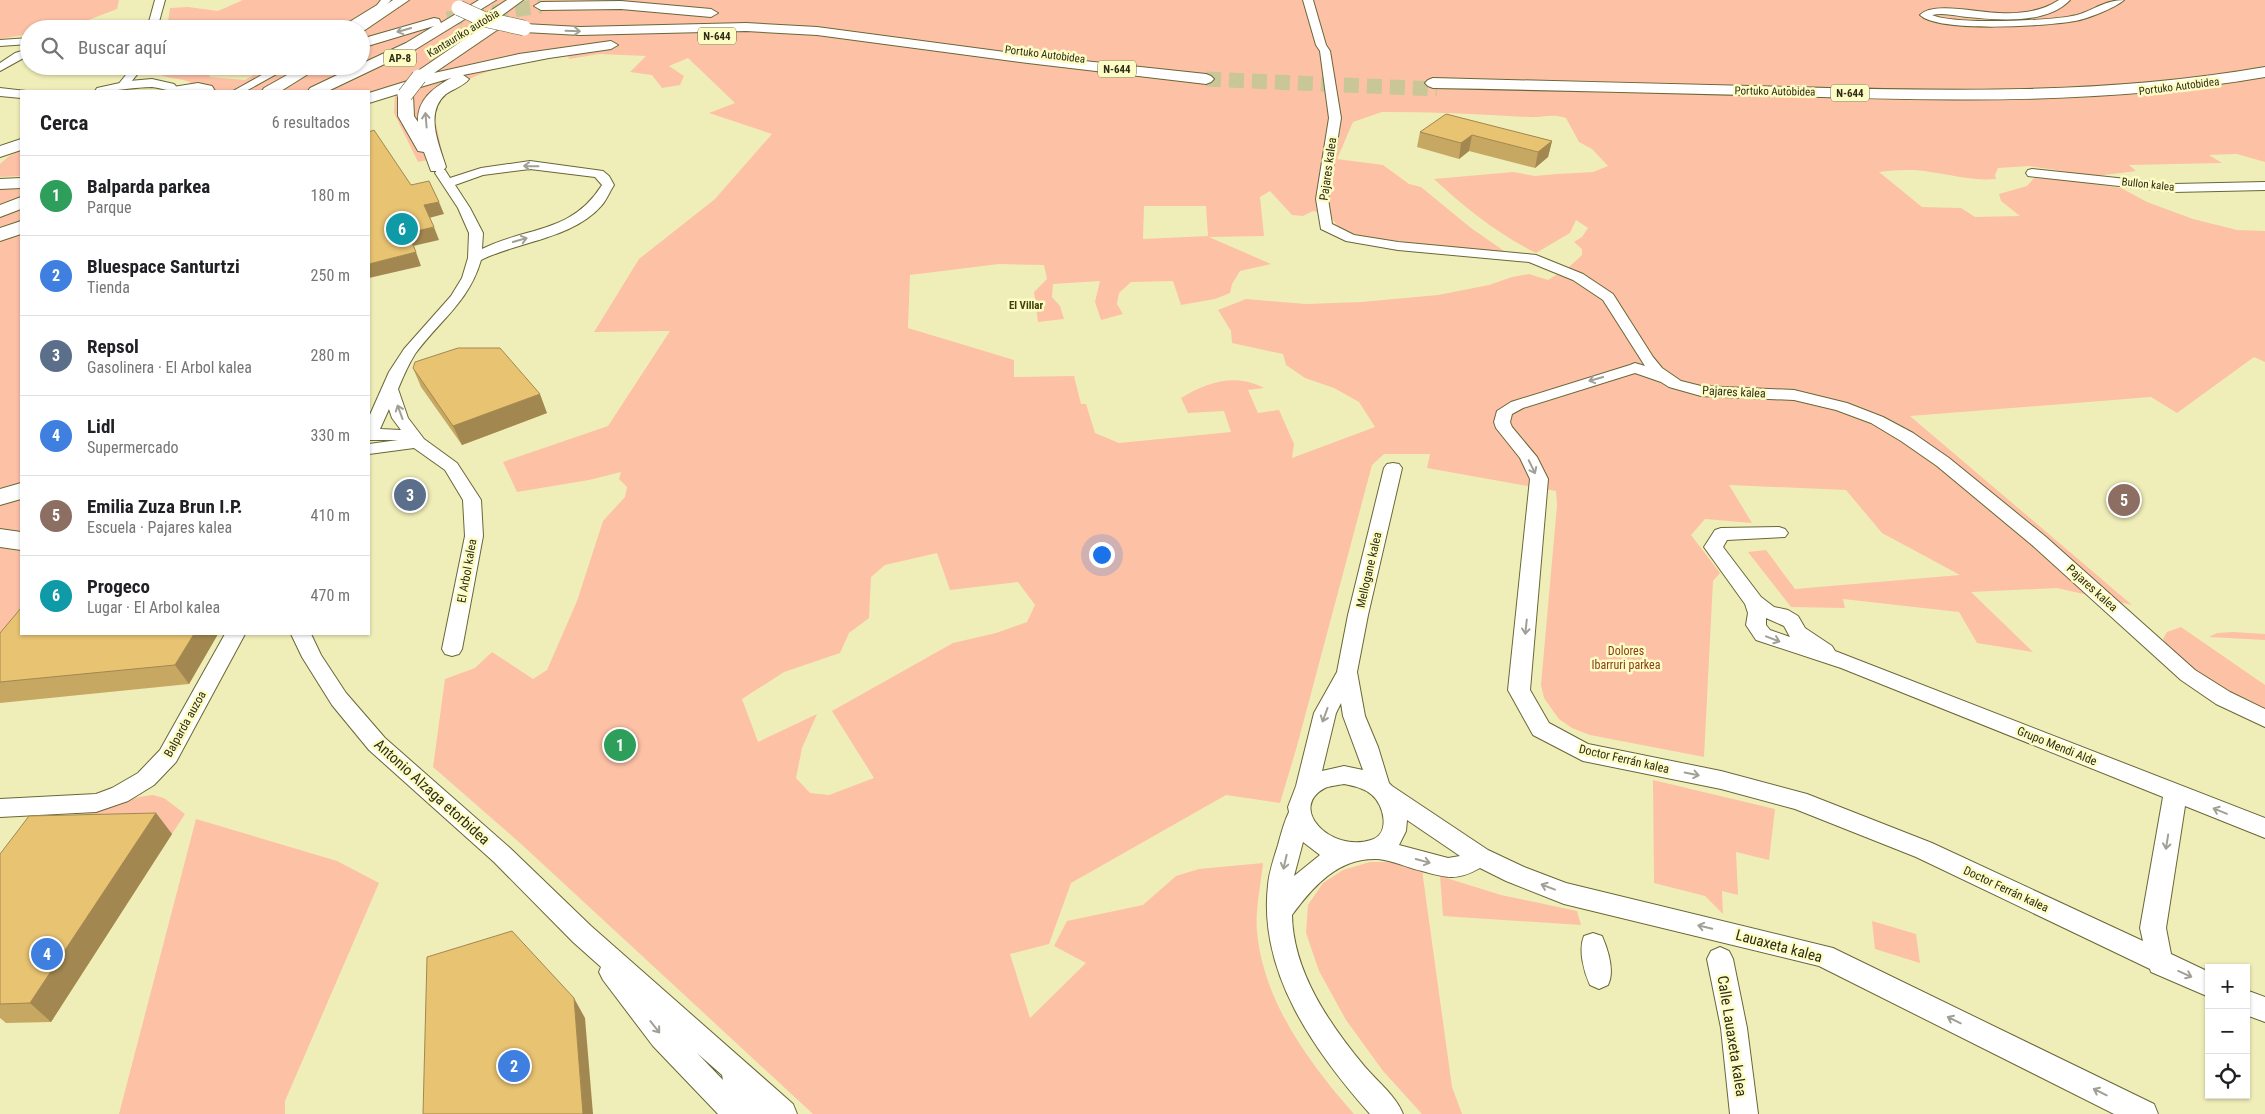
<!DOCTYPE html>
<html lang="es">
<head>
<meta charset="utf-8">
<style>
  :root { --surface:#fff; --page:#f6f6f6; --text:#202124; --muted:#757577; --line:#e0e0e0; --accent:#2563eb }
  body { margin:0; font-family:"Roboto Condensed",sans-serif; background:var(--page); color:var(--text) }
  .controls { position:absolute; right:15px; bottom:15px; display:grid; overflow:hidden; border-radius:0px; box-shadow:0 1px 4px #0004 }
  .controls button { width:45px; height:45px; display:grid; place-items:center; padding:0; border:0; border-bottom:1px solid var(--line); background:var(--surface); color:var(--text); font:25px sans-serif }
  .you { position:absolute; left:1101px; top:554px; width:18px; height:18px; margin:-12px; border:4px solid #fff; border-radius:50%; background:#1a73e8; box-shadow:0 0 0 8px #1a73e833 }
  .badge { display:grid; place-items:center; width:32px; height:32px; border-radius:50%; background:var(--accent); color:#fff; font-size:16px; font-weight:700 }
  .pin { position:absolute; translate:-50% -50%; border:2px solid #fff; box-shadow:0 1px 5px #0006 }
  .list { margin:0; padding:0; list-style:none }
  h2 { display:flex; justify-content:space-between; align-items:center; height:65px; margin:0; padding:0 20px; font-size:21px }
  h2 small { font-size:16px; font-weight:400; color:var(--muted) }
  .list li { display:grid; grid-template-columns:32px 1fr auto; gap:15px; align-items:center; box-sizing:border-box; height:80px; padding:0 20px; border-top:1px solid var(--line) }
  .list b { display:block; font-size:19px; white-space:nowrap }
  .list p { margin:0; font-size:16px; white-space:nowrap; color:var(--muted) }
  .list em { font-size:16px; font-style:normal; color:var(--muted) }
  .icon { flex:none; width:28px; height:28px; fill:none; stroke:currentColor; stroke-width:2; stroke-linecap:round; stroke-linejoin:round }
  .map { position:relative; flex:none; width:2265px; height:1114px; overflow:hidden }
  .search { position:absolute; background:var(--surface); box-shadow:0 1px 4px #0004; left:20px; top:20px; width:350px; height:55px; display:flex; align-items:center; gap:12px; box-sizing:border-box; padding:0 18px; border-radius:28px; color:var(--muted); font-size:19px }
  .panel { position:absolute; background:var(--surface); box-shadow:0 1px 4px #0004; left:20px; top:90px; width:350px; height:545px; border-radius:0px }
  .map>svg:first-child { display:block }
</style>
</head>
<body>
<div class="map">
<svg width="2265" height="1114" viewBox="0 0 2265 1114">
  <rect width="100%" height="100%" fill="#f0eeb8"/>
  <!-- green -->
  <path fill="#fdc1a6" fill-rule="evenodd" d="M0,0H119L117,9L70,27L29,29V34L0,39Z
    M243,0H2265V162L2237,154L2209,155L2222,163L2129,165L2136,171L2096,176L2029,166L1998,168L1995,175L1996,179C1972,181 1954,175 1930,172C1914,169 1895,170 1879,172L1922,207L1961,208L1975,217L2020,216L2001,201L1999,194L2027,186L2034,178L2060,179L2121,188L2147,202L2193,219L2237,230L2265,231V362L2254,357L2177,413L2151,397L1910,416L2132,605L2057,588L1971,592L2033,652L1977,643L1959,612L1843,599L1845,608L1791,607L1748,552L1766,550L1795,589L1960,575L1882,533L1846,490L1729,485L1752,523L1705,519L1691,535L1720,573L1713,581L1704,757L1590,735L1572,728L1559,719L1551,708L1544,698L1541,685L1557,505L1556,491L1427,468L1430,454H1384L1372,465L1297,746L1280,803L1226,795L1071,883L1049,944L1010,954L1030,1018L1086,963L1054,946L1067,921L1143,905L1176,876L1199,869L1263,863C1261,884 1255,911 1257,931C1263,1001 1309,1063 1354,1114H813L520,843L433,767L445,679L475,668L492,652L533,679L547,670L577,601L603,521L625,497L627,487L619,479L621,472L589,480L517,492L503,462L608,426L670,331L594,332L639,259L715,199L772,134L709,113L735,103L688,58L669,66L684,76L680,85L662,88L652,75L630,72L646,56L599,54L569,59L568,55C523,63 461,68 433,109L443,157L418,162L394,113L395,93L369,102V91H192L190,82C180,78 168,79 159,74L161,66H215L209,77L245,80L269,66H361V29H167L170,8L188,7L218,11ZM1382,112C1431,112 1480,114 1528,117C1543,118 1551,113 1566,118L1579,142L1592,149L1608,166L1593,172L1557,174L1535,176L1513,172L1434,179C1464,207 1499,235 1536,253L1570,233L1576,220L1588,228L1582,237L1574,242L1582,249V255L1569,267L1548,280L1529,274L1512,277L1489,285L1438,295L1361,302L1306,304L1246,299L1218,310L1231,331L1232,343L1283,354L1286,365L1305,378L1334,388L1359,402L1375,427L1292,458L1294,444L1279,410L1258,413L1248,390L1264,388C1235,373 1208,382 1181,398L1188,413L1224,411L1231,432L1119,443L1095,433L1086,404H1081L1074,376L1014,377V360L908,328L910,275L999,264L1044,265L1047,279L1034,292L1038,322L1064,319L1060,306L1052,297L1053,284L1100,281L1095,302L1101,320L1123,314L1117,304L1119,293L1131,282L1173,281L1181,305L1215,299L1230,293L1232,284L1240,271L1271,264L1209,237L1264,236L1260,197L1270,191L1292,215L1303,216L1313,211L1330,215C1337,229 1347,233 1362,237L1507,253L1471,228L1421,187L1409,184L1383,165L1337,159L1353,122ZM1144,206H1206L1208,236L1143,239ZM937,553L950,590L1018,582L1035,605L1027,622L996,633L953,643L832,711L874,778L829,795L810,793L796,778L802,748L817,714L758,742L742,699L784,672L840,653L849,633L869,618L871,577L885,565Z
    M21,150V176L0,177V164L9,156Z
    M21,179V634L0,672V189Z
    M2181,627L2265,685V712C2232,694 2183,673 2163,639L2167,632Z
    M2233,632L2265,634V640L2209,637L2217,633Z
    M1653,780L1775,809L1769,860L1736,852L1738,895L1722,891L1723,914L1705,896L1654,883Z
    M153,795L164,798L185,814L172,834H151L75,816C102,812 126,797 153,795Z
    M196,819L337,861L379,883L285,1101V1114H119Z
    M1370,862H1397L1422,870L1452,1087L1462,1114H1422L1383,1071L1346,1020L1319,971L1306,933L1308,905L1323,883L1343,870Z
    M1440,876L1501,895L1577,911L1581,925L1443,916Z
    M1872,921L1916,934L1920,963L1875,949Z"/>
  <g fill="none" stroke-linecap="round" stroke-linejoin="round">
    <!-- highway-tunnel -->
    <path stroke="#c9c798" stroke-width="15" stroke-dasharray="15 8" stroke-linecap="butt" d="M447,19L541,6
      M1206,79L1437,89"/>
    <defs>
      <path id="minor" d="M155,0H165L157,29H147Z
        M381,0H391C379,15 357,29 338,29L377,5Z
        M1303,0H1313L1326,45L1330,51L1341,118L1328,199L1332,224L1354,235L1398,242L1536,255L1583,274L1613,294L1653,357L1662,368L1681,381L1701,386L1794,390L1847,403L1883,417L1913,433L1949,458L2046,537L2195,670L2230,692L2265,709V727L2216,704L2181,680L2032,545L1937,466L1901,441L1871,423L1836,410L1794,400L1701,396L1669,387L1661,382L1635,373L1523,408L1512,414L1510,422L1512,427L1537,457L1548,479L1530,690L1549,723L1588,744L1721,771L1807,794L1932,843L2143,941L2140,928L2163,797L1841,668L1756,640L1746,625L1748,613L1745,604L1704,547L1715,530L1721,528L1779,527L1785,529L1788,533L1785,537L1727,540L1723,547L1761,597L1774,607L1788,610L1798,616L1805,628L1832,646L1835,651L2265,818V838L2185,806L2166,928L2171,954L2209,972V997L2151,972L2150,969L1916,857L1795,809L1721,789L1583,761L1533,735L1508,690L1530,479L1520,458L1496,428L1494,422L1497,411L1511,402L1630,365L1635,363L1645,366L1603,300L1573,280L1529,262L1398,250L1346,241L1321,229L1316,199L1329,118L1320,51L1316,45ZM1766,618L1784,626L1790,637L1770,630L1766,625Z
        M2059,0H2070C2046,25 1998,20 1967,17C1956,16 1944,12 1932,15C1954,25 2052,21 2077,15C2094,10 2105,0 2124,0C2115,8 2087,19 2075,21C2048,26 1938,33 1920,15C1933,1 1980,13 1999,13C2020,14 2041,12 2059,0Z
        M29,38V44L0,46V40Z
        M29,49V55L0,71V63L15,53Z
        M133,66H144L126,88H118L117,86Z
        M278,66H291L246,91H233Z
        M198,83L212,86L215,91L168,90L173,87Z
        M530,161L603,171L609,176L614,185C610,191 607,199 602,205C573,239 519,241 481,260C469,302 439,321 415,354C408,365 403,377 398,389L408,418L424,439L457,463L481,500L483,536L462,649L459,654L452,656L445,654L442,649L465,536L463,500L445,470L414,448L369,454V444L398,440H369V417L389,372L404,349L451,296L462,278L468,258L469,233L458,208L435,173L437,170H445L450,178L481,168ZM530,169L595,177L602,185C571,234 528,226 482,249L483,233L470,208L455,185L483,175ZM389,409L392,418L401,430L380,429Z
        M2032,169L2174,184L2265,182V190L2174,192L2028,176L2026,173L2028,170Z
        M1393,463L1399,464L1402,468L1368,615L1357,672L1365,716L1378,747L1389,783L1392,786L1488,850L1524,867L1566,883L1833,948L2154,1104L2158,1114H2114L1819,966L1564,904L1506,881L1480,868C1457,881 1447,878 1422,871C1408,868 1392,860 1378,859C1339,857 1313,886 1292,915C1293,972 1330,1025 1365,1067C1378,1082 1396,1096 1403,1114H1370C1315,1052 1258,973 1268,885C1269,872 1274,858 1278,845C1281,834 1284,822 1289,812L1288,807L1296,786L1314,713L1337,672L1348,615L1384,468L1387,464ZM1341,703L1343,716L1363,770L1344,766L1322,771L1336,713ZM1344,784C1354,786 1364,788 1372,795C1384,805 1391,834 1371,840C1331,853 1287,808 1325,788C1330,786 1338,785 1344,784ZM1407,820L1460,856L1448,858L1399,845L1406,831ZM1303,842L1320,855L1294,876Z
        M225,634H245L176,762L154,785L128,801L96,812L0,817V799L96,794L112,788L138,773L160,750Z
        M291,634H311L321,655L346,693L385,738L510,848L591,926L793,1104L797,1114H718L653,1046L603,980L599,972L601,967L573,942L494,862L369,750L332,705L302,657ZM697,1053L722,1075L723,1080Z
        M1593,933L1602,936C1608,950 1615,971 1608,985L1599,989L1590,985C1584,972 1578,950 1584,936Z
        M1720,947L1729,951L1733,959L1747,1028L1758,1114H1730L1721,1028L1707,959L1711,951Z
        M2246,990L2265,997V1022L2246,1015Z"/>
      <path id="major" d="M152,79L174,84L180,91C169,92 162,88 152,87C133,87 114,92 95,91L97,88L129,81Z
        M0,88L26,91H21V98L0,96Z"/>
      <path id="highway" d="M393,0H409L362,32L361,29H350Z
        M479,0H496L416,49L328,91H308L310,88L356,66H361V64L406,43L434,26L361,48V39L434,18L439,19L441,23Z
        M507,0H523L497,19L503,20L505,23L503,26L434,73L519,54L611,41L618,45L611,49L549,58L463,75L469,79C464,86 453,89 446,94C424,113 439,144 446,167L443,171H431L424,152L418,151L398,116V94L369,103V93L414,79L412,76L415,73L478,30L472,29L470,26L472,23ZM451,78C433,88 417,100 418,122L414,116L413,95L407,91Z
        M621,1L711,9L718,13L711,17L621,9L541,10L534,6L541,2Z
        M746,23L817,27L1028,55L1206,74L1211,76L1214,79L1211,82L1206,84L1028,63L817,35L746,31L580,35L524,32L517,28L524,24L580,27Z
        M303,66H321L281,91H262L264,88Z
        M2265,67V77C2104,105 1947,101 1785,96C1668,93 1550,90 1433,88L1428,86L1425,83L1428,80L1433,78C1550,81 1668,84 1785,87C1947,91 2105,95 2265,67Z
        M21,139V150L0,157V146Z
        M21,178V188L0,189V179Z
        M21,197V209L0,217V205Z
        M21,221V234L0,241V228Z
        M21,483V499L0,505V489Z
        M0,529L21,532V550L0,547Z"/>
    </defs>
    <!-- minor casing -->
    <use href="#minor" stroke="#696735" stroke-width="2"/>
    <!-- major casing -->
    <use href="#major" stroke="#696735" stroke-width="2"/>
    <!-- highway casing -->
    <use href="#highway" stroke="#696735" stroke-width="2"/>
    <!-- minor -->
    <use href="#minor" fill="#fff" fill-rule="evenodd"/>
    <!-- major -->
    <use href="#major" fill="#fff" fill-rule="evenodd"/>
    <!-- highway -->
    <use href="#highway" fill="#fff" fill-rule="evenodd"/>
    <defs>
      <path id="highway-bridge" d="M459,8L483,19L524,28
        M405,95L419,77"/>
    </defs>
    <!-- highway-bridge casing -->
    <use href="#highway-bridge" stroke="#696735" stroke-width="16" stroke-linecap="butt"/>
    <!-- highway-bridge -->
    <use href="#highway-bridge" stroke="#fff" stroke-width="15"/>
  </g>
  <!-- wall -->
  <path fill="#c7a862" d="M1446,114L1552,141L1548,157L1535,168L1469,151L1459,159L1417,147L1420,132Z
    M413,368L547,413L462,445L421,387Z
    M0,633L21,634H218L189,684L0,703Z
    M156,813L172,834L51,1022L6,1023L0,1018V854Z"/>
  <!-- shaded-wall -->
  <path fill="#a28850" d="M1472,135L1469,151L1459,159L1461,143Z
    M1552,141L1548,157L1535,168L1538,152Z
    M439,202L444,214L429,218L424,205Z
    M434,227L439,240L413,246L408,233Z
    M416,252L421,266L369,278V264Z
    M540,394L547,413L462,445L453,426Z
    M194,634H218L189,684L175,665Z
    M156,813L172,834L51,1022L30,1003Z
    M574,998L585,1018L593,1114H583Z"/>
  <!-- building -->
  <path fill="#e7c372" stroke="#a28850" d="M1446,114L1552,141L1538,152L1472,135L1461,143L1420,132Z
    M374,130L411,185L429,181L439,202L424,205L434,227L408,233L416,252L369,264V132Z
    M458,348H500L540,394L453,426L413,368L415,362Z
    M21,608V634H194L175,665L0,682V633Z
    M156,813L30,1003L0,1004V854L29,816Z
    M512,931L574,998L583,1114H423L427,957Z"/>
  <!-- one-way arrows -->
  <defs><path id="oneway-shaft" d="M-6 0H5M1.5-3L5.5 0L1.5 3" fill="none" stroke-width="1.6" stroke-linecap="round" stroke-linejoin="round" transform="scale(1.25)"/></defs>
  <g stroke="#a1a097">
    <use href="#oneway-shaft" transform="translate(404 30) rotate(164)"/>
    <use href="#oneway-shaft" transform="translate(573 31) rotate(2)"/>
    <use href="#oneway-shaft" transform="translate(426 120) rotate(-95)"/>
    <use href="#oneway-shaft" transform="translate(531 166) rotate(-179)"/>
    <use href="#oneway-shaft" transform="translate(520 240) rotate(-16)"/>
    <use href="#oneway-shaft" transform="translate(1596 379) rotate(164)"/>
    <use href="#oneway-shaft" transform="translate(400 412) rotate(-110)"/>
    <use href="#oneway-shaft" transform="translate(1532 467) rotate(64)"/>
    <use href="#oneway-shaft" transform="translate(1526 627) rotate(96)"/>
    <use href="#oneway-shaft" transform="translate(1773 639) rotate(21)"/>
    <use href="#oneway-shaft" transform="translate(1325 715) rotate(110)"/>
    <use href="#oneway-shaft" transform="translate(1692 774) rotate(11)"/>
    <use href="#oneway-shaft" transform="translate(2220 811) rotate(-158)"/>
    <use href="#oneway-shaft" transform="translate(2167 842) rotate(99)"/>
    <use href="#oneway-shaft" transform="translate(1423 861) rotate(15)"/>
    <use href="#oneway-shaft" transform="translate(1285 862) rotate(103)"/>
    <use href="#oneway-shaft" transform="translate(1548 887) rotate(-159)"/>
    <use href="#oneway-shaft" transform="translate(1705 927) rotate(-166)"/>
    <use href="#oneway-shaft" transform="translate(2185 974) rotate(24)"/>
    <use href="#oneway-shaft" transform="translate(1954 1020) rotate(-154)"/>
    <use href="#oneway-shaft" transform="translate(655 1027) rotate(52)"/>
    <use href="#oneway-shaft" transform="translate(2100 1092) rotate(-154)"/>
  </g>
  <g text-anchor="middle" stroke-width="5" stroke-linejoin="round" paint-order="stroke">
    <!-- far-street labels -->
    <g font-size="11" fill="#2e2d17" stroke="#fdfcc5">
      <text transform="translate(463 33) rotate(-31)" y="4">Kantauriko autobia</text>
      <text transform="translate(1045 54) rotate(7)" y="4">Portuko Autobidea</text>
      <text transform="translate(2179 86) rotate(-7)" y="4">Portuko Autobidea</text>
      <text transform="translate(1775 91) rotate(1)" y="4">Portuko Autobidea</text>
      <text transform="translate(2148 184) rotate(6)" y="4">Bullon kalea</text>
    </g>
    <!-- shield labels -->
    <g fill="#fdfcc5" stroke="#6c6b4b" stroke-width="1">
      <rect x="698" y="27.5" width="38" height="17" rx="4"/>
      <rect x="384" y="49.5" width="32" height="17" rx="4"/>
      <rect x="1098" y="60.5" width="38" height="17" rx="4"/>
      <rect x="1831" y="84.5" width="38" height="17" rx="4"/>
    </g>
    <g font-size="11" font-weight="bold" fill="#2e2d17">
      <text x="717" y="40">N-644</text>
      <text x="400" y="62">AP-8</text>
      <text x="1117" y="73">N-644</text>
      <text x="1850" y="97">N-644</text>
    </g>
    <!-- far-neighbourhood labels -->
    <g font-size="11" font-weight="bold" fill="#43400b" stroke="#fdfcc5">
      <text x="1026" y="309">El Villar</text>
    </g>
    <!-- street labels -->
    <g font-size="12" fill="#2e2d17" stroke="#fdfcc5">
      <text transform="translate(1328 169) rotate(-82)" y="4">Pajares kalea</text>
      <text transform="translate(1734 392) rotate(3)" y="4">Pajares kalea</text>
      <text transform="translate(1369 570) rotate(-77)" y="4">Mellogane kalea</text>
      <text transform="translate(467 571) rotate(-80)" y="4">El Arbol kalea</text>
      <text transform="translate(2092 588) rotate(42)" y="4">Pajares kalea</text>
      <text transform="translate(185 724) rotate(-61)" y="4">Balparda auzoa</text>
      <text transform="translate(2057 746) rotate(22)" y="4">Grupo Mendi Alde</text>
      <text transform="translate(1624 759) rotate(13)" y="4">Doctor Ferrán kalea</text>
      <text transform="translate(2006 889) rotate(25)" y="4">Doctor Ferrán kalea</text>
    </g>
    <!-- park labels -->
    <g font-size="12" fill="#863f17" stroke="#fdfcc5">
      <text x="1626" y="655">Dolores<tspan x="1626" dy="14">Ibarruri parkea</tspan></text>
    </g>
    <!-- near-street labels -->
    <g font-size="15" fill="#2e2d17" stroke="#fdfcc5">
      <text transform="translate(432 792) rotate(42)" y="5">Antonio Alzaga etorbidea</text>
      <text transform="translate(1779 946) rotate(15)" y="5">Lauaxeta kalea</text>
      <text transform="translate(1732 1036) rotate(81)" y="5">Calle Lauaxeta kalea</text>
    </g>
  </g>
</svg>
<div class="controls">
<button>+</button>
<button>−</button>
<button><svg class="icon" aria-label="locate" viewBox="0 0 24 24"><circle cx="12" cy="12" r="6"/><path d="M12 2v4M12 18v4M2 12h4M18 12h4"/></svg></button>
</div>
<div class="you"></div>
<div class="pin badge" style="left:620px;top:745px;background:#2e9e5b">1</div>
<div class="pin badge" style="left:514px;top:1066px;background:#3f7fe0">2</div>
<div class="pin badge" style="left:410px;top:495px;background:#5c6f8a">3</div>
<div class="pin badge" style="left:47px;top:954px;background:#3f7fe0">4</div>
<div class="pin badge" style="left:2124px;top:500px;background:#8d6e63">5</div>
<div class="pin badge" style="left:402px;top:229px;background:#0f9aa8">6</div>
<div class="search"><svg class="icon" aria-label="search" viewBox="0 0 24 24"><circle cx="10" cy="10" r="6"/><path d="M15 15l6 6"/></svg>Buscar aquí</div>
<section class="panel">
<h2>Cerca<small>6 resultados</small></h2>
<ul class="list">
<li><span class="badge" style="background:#2e9e5b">1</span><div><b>Balparda parkea</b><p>Parque</p></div><em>180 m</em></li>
<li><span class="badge" style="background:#3f7fe0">2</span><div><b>Bluespace Santurtzi</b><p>Tienda</p></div><em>250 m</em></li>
<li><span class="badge" style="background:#5c6f8a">3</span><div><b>Repsol</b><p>Gasolinera · El Arbol kalea</p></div><em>280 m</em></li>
<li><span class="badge" style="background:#3f7fe0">4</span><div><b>Lidl</b><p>Supermercado</p></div><em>330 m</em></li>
<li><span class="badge" style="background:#8d6e63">5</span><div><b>Emilia Zuza Brun I.P.</b><p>Escuela · Pajares kalea</p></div><em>410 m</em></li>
<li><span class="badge" style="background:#0f9aa8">6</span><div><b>Progeco</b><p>Lugar · El Arbol kalea</p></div><em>470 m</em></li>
</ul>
</section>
</div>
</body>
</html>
